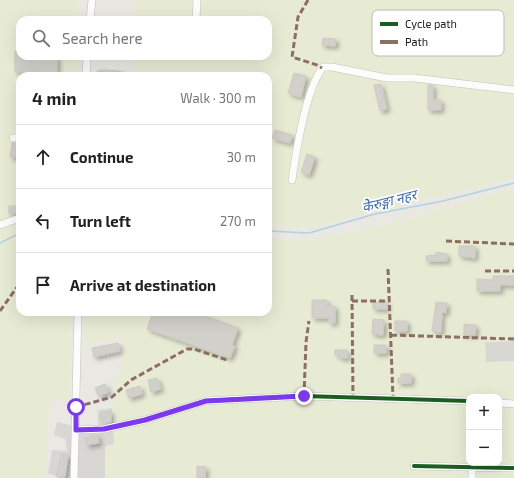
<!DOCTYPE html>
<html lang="en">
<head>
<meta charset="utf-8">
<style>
  :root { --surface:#fff; --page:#f2f2f2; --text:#222; --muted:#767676; --line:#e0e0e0 }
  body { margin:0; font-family:"Exo 2","Noto Sans Devanagari",sans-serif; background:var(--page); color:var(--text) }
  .controls { position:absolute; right:12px; bottom:12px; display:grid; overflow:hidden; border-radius:8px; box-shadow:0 4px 16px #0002 }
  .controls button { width:36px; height:36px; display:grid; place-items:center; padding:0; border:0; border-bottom:1px solid var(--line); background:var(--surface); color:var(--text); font:20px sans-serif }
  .stop { position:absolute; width:12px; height:12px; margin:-9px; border:3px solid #7c3aed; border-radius:50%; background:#fff }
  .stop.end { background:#7c3aed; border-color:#fff; box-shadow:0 1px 4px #0008 }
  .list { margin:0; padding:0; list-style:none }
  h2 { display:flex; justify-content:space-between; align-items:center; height:52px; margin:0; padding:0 16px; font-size:17px }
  h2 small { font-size:13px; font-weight:400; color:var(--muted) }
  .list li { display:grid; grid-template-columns:26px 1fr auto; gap:12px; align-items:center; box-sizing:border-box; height:64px; padding:0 16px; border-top:1px solid var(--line) }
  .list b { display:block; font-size:15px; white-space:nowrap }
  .list em { font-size:13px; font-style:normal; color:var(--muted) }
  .icon { flex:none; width:22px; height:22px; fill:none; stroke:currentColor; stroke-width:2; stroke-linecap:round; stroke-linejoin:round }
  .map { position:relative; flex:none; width:514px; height:478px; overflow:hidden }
  .search { position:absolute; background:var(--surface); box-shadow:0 4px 16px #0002; left:16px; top:16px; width:256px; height:44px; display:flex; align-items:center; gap:10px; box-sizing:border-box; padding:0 14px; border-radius:12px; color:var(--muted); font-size:15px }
  .panel { position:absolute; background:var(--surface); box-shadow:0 4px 16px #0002; left:16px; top:72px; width:256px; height:244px; border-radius:12px }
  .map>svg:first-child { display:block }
</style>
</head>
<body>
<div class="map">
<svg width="514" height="478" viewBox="0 0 514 478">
  <defs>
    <filter id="shadow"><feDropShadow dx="3" dy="3" stdDeviation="2" flood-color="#0004"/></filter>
  </defs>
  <rect width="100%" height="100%" fill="#eae8e2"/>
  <!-- residential -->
  <path fill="#d9d7d4" d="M514,341V361L486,362L485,342Z
    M112,408L114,444L105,446V478H65L48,474L52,450L67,451L65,439L54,435L57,422L78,427H98V410Z"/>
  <!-- farmland -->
  <path fill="#e8ebd4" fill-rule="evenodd" d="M0,0H79L78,20H20V56H77V76H20V312H71L69,400L50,401L45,478H0Z
    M133,0H514V178L314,226L295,227L268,224V76H133V56H268V20H133Z
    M514,189V341L485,342L486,362L514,361V478H105V446L114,444L112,397L124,350L119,338L84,345L85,312H268V238L306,241L325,238L414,218L430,211ZM469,397H499V463H469Z"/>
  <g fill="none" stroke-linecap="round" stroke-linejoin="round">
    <!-- stream -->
    <path stroke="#b3d1e0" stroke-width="1.5" d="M268,231L309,233L375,214L443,201L514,183
      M0,243L20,233"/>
  </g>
  <!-- building -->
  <path fill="#d2d0cb" stroke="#cdcac3" filter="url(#shadow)" d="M323,38L336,39L335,46L322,45Z
    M15,51H20V56H57V73L15,72Z
    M104,70L120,71L124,73L123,76H97V71Z
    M294,73L306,76L301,97L288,93Z
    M381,84L387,109L380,111L374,85Z
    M428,85H433V100H441V110H428Z
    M275,130L292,135L290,143L272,138Z
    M12,143H20V157H10Z
    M307,154L315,157L309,175L301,172Z
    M9,206H20V213L9,214Z
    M459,246H475V258L459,256Z
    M436,252L447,254V261H426V256L436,255Z
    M493,276H514V285H500V291H477V279L493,280Z
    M312,300H327V306H335V323H329V318H312Z
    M373,302H387V309H373Z
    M436,302L447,303L446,313L442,312L441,332L432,331Z
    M153,312H194L238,328L232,345L235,346L230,358L147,329Z
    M373,319L384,320L383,335L372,334Z
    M395,321H407V331H395Z
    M464,324L476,325L475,335H464Z
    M118,343L120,351L94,357L92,348Z
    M374,345H386V353H374Z
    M335,350H347L348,358H340V355H335Z
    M401,374H411V383H398V378H401Z
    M157,378L161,389L151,392L148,380Z
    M105,384L109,392L99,396L95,388Z
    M140,386L142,394L129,398L126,390Z
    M111,411V422L103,424L100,413Z
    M97,435L99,443L87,445L85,438Z
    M62,454L68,456L65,477L56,476Z
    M197,466L206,467L205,478H197Z"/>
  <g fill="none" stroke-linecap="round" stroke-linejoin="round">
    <defs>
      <path id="minor" d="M90,20L92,0
        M196,20L197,0
        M86,76L87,56
        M13,138H20
        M292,180C296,152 306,89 323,67H332L387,78H414L514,90
        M0,225L20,218
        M499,403L514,404
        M76,430L104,429L145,420L206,401L242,399L304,396L469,401
        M414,466L514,468
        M74,478L78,312
        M472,478V468"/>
    </defs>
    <!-- minor casing -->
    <use href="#minor" stroke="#c2c1be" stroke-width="8"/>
    <!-- minor -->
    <use href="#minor" stroke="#fcfcfb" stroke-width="7"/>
    <!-- quiet -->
    <path stroke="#8d6e63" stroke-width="3" stroke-dasharray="6 3" stroke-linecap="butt" d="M308,0L298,17L292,57L317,65L322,68
      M446,241L514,244
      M388,269L393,398
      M485,271H514
      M352,295L353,397
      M352,301H390
      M0,311L20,283
      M391,335L514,339
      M304,396L306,342L309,321
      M76,407L112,397L131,380L187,349H194L227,360"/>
    <defs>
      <path id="cycleway" d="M76,430L104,429L145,420L206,401L242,399L304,396L469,401
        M414,466L514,468"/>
    </defs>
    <!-- cycleway casing -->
    <use href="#cycleway" stroke="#fff" stroke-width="6"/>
    <!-- cycleway -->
    <use href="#cycleway" stroke="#1b5e20" stroke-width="4"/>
  </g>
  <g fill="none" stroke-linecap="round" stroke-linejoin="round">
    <!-- route -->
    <path stroke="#7c3aed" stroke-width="5" d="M76,407V430L104,429L145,420L206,401L304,396"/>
  </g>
  <g text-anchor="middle" stroke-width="3.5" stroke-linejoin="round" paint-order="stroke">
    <!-- water labels -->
    <g font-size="14" font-style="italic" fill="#426baf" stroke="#fff">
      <text transform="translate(389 201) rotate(-14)" y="5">केेरुङ्गा नहर</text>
    </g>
  </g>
  <!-- legend -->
  <rect x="372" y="10" width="132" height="46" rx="6" fill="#fff" stroke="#bababa" stroke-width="1"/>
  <rect x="380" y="22" width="18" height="4" fill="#1b5e20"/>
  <rect x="380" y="40" width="18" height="4" fill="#8d6e63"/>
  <g font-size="11" fill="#1a1a1a">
    <text x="405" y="28">Cycle path</text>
    <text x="405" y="46">Path</text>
  </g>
</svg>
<div class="controls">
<button>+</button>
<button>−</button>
</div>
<div class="stop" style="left:76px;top:407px"></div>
<div class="stop end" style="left:304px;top:396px"></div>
<div class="search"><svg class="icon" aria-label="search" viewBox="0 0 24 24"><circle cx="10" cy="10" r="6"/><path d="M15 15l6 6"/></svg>Search here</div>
<section class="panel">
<h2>4 min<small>Walk · 300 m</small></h2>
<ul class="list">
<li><svg class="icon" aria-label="ahead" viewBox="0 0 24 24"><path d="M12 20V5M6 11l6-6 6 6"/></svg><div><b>Continue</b></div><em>30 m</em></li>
<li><svg class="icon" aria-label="left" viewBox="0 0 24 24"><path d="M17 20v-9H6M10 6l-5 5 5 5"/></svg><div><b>Turn left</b></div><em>270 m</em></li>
<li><svg class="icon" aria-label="arrive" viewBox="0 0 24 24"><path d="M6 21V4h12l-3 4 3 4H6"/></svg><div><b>Arrive at destination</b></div></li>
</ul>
</section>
</div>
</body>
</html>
